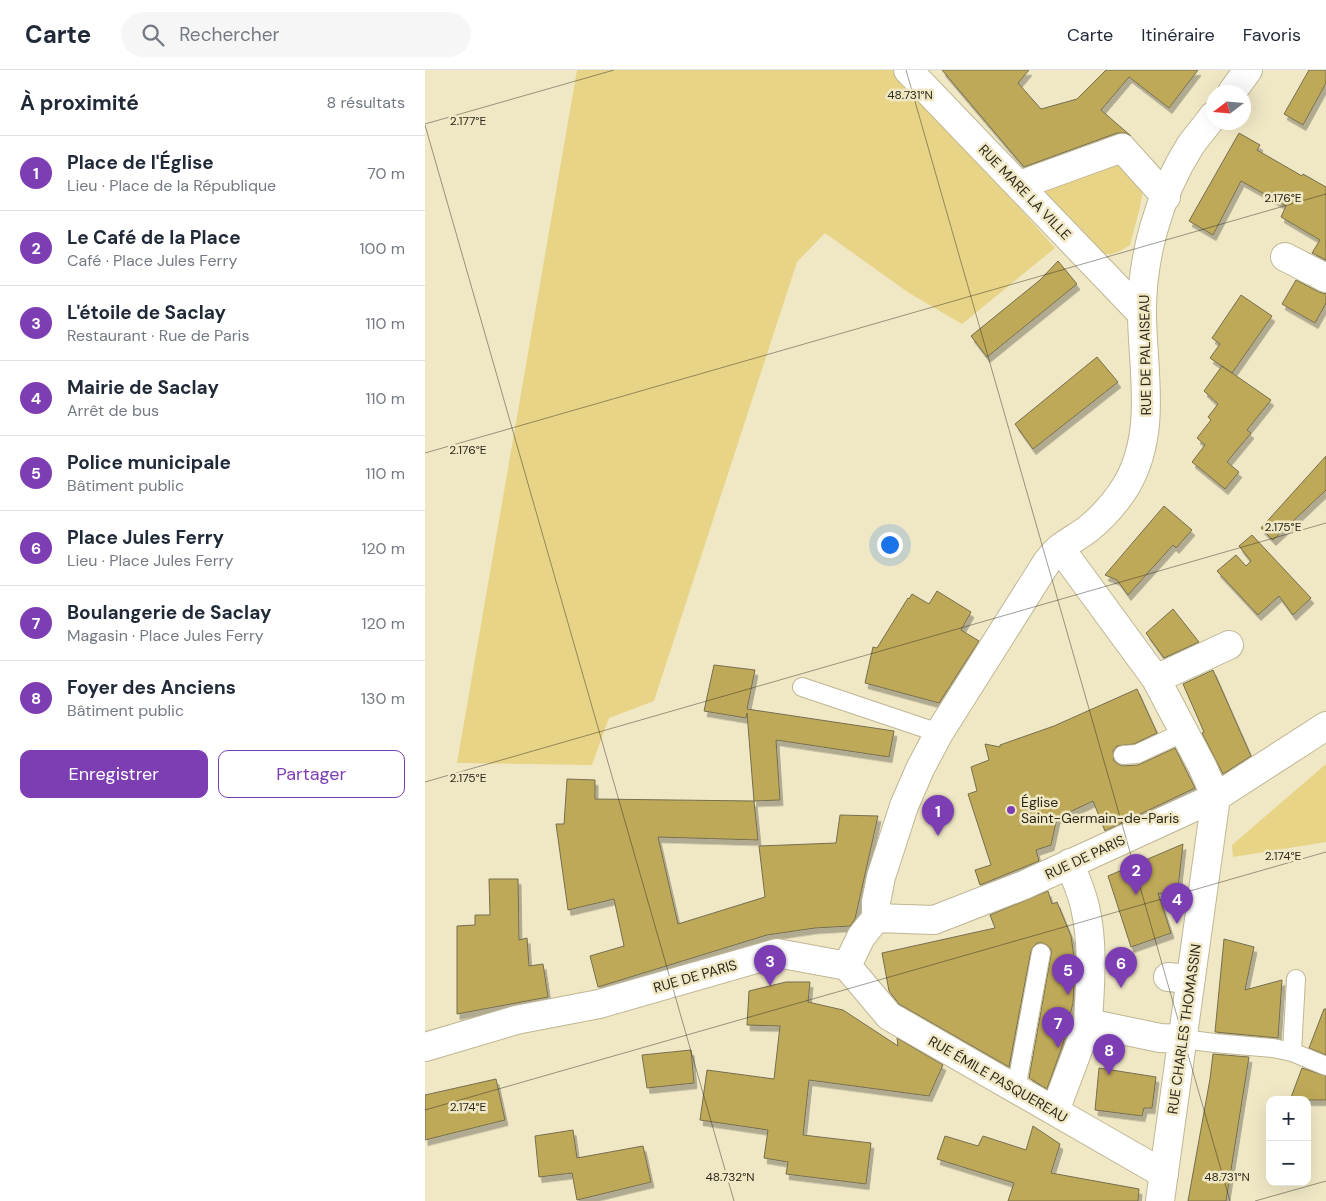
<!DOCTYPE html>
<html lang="fr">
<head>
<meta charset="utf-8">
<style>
  :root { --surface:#fff; --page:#f6f6f7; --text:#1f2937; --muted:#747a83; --line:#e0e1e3; --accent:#7d3eb3 }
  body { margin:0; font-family:"DM Sans",sans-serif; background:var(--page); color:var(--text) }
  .controls { position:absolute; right:15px; bottom:15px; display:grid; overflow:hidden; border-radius:10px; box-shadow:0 5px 20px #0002 }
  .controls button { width:45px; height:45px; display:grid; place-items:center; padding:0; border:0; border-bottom:1px solid var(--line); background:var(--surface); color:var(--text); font:25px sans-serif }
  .compass { position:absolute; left:781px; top:15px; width:45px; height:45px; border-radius:50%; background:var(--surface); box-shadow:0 5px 20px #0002; rotate:254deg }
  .you { position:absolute; left:464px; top:474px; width:18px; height:18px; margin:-12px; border:4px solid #fff; border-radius:50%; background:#1a73e8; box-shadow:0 0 0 8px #1a73e833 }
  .badge { display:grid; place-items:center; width:32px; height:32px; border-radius:50%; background:var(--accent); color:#fff; font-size:16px; font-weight:700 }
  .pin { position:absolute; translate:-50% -41px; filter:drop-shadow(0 1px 2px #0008) }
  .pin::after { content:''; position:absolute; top:26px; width:18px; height:15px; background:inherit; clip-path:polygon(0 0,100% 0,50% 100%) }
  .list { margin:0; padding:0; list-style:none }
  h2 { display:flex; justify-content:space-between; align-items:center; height:65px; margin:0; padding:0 20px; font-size:21px }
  h2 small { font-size:16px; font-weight:400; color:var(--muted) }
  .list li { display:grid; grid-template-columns:32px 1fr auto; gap:15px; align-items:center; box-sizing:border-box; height:75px; padding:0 20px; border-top:1px solid var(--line) }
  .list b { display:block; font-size:19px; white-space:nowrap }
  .list p { margin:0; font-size:16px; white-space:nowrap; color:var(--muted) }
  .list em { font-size:16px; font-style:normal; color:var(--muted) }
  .actions { display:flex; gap:10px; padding:15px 20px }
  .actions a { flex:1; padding:11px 0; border:1px solid var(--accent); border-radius:10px; text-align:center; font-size:18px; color:var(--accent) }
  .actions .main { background:var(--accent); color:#fff }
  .icon { flex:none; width:28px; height:28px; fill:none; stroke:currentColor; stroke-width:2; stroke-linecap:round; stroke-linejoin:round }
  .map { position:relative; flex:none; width:901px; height:1131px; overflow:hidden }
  header { display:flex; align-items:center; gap:30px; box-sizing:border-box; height:70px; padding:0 25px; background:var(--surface); border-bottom:1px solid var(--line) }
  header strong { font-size:24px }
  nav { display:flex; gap:28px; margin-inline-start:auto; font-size:18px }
  .search { width:350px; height:45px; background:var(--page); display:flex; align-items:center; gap:12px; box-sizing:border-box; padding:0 18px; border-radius:28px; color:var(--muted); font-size:19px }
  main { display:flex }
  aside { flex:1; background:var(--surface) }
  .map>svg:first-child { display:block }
</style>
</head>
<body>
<header>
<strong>Carte</strong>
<div class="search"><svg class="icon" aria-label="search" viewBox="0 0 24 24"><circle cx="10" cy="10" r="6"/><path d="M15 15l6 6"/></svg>Rechercher</div>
<nav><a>Carte</a><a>Itinéraire</a><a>Favoris</a></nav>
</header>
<main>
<aside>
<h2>À proximité<small>8 résultats</small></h2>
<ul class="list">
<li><span class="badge">1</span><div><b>Place de l'Église</b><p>Lieu · Place de la République</p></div><em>70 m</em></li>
<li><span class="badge">2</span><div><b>Le Café de la Place</b><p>Café · Place Jules Ferry</p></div><em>100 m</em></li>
<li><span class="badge">3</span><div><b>L'étoile de Saclay</b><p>Restaurant · Rue de Paris</p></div><em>110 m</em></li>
<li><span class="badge">4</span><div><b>Mairie de Saclay</b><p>Arrêt de bus</p></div><em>110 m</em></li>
<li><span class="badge">5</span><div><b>Police municipale</b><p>Bâtiment public</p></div><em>110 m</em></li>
<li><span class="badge">6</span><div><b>Place Jules Ferry</b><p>Lieu · Place Jules Ferry</p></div><em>120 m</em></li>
<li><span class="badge">7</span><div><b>Boulangerie de Saclay</b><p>Magasin · Place Jules Ferry</p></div><em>120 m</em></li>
<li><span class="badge">8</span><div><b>Foyer des Anciens</b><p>Bâtiment public</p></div><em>130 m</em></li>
</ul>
<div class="actions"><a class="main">Enregistrer</a><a>Partager</a></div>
</aside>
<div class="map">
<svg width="901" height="1131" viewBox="0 0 901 1131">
  <defs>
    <filter id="shadow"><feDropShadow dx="3" dy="5.5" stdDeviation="0" flood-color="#0004"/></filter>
  </defs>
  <rect width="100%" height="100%" fill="#f0e8c5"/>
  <!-- green -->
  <path fill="#e8d487" d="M152,0H472L630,178L537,254L484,223L400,163L372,192L229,631L184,648L167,695L32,693Z
    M693,86L717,118C719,128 708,162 705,175C696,181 687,186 677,184L616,118Z
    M901,694V772L808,787L807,775Z"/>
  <!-- building -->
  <path fill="#bda958" stroke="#766e4f" filter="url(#shadow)" d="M517,0H604L593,13L616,39L652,29L681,0H773L744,38L704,7L676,40L706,66L700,63H692L599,97Z
    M884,0H901V13L878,55L859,44Z
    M814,63L835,75L832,80L877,106L878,104L901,117V190L887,183L895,170L856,147L861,136L816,111L788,165L764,151Z
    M633,191L652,214L562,287L546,266L615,210Z
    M871,210L894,222L901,224V233L890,253L857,234Z
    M816,225L847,246L807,303L785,288L795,274L787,268Z
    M672,287L693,312L608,379L590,354Z
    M797,296L846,330L822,360L826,363L802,392L814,402L800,419L767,392L780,375L772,368L786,350L783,347L793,334L779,321Z
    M901,386V420L848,470L836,458Z
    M739,436L767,460L751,478L748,475L703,525L692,510L680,505Z
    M827,465L886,528L868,545L854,526L833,545L792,501L811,485L821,496L826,491L814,476Z
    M512,521L546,542L536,560L554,571L514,633L440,613L448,577L452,578L483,528L484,529L487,524L504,534Z
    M748,539L774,572L739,588L721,563Z
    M289,595L330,600L322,639L469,661L464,687L351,670L355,730L329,731L322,643L321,648L279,641Z
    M788,600L826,686L798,704L777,663L779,662L758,614Z
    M712,619L732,663L709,674L692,676L688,681L689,691L693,694L698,696L713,695L750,678L770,718L680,761L668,731L632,748L626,775L611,780L614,791L555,815L550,800L566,795L543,724L552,721L546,697L564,690L560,674L575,677V675L629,656Z
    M142,709L170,710V729L329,731L333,770L233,767L253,854L340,827L334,776L411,773L415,745L453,746L430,849L425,856L390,858L342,865L173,917L165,886L199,876L189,829L143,840L131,754H139Z
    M758,774L752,826L733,823L746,863L706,877L683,806Z
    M64,809H93L94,870L102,868L104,896L118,894L123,927L32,944V856L50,855V845H65Z
    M623,821L627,834L632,832L646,866L650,895L648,933L638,974L622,1019L604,1008L626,885V879L622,875L617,873H612L608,877L606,881L584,997L474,934L464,921L457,883L570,858L565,845Z
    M799,869L829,877L820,920L857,910L853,968L790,962Z
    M361,912H385L383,932L418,940L473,976L472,968L518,995L504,1026L384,1010L378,1065L446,1073L441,1114L361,1104L363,1092L339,1088L343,1060L275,1050L282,1000L349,1009L355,956L322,955L324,921Z
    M899,939H901V985L884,978Z
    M266,980L269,1013L222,1018L217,985Z
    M788,984L824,987L801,1131H763L785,1009Z
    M674,998L731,1007L727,1038H719L717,1046L670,1040Z
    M877,998L901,1006V1030H865Z
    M71,1009L80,1050L0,1070V1025Z
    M608,1056L635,1074L626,1103L714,1119L713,1131H583L589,1113L512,1089L520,1066L553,1076L558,1066L601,1080Z
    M148,1060L152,1088L218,1076L226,1112L152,1130L147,1103L114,1107L110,1066Z"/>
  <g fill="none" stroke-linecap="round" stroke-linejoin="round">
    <defs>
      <path id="lane" d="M377,617L514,663
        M698,685L712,684L759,662
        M758,969L789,973L848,978L867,982L901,996
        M867,982L871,909
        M591,1019L616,883"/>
      <path id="street" d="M483,0L717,244
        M807,22L823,0
        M595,115L697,78L741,127
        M860,187L901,208
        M635,478L731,609L777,696L791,727
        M731,609L804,575
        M645,793C650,808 657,823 660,837C669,876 665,914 663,953L735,968L758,969
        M451,848V832L456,807L479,736L495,699L514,663L622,492C626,487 630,482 635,478C644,471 654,466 663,459C678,447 691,432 701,416C732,364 718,303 717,246C716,188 734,125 765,76C772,66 781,56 788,46
        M451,848L509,850L599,815L791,727L901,656
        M422,896L464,946L739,1104
        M743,907L766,909
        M0,977L91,950L174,934L352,883L422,896L436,867L451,848
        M630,1041L663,953
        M735,1131L791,727"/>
    </defs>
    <!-- lane casing -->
    <use href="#lane" stroke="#beb694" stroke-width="20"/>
    <!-- street casing -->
    <use href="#street" stroke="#beb694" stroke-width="30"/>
    <!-- lane -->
    <use href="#lane" stroke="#fff" stroke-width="18"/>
    <!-- street -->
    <use href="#street" stroke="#fff" stroke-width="28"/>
  </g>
  <!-- ticks -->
  <path fill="none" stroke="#2c291c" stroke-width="1" stroke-opacity="0.45" d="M481,0L805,1131M0,54L189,0M0,55L309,1131M0,383L901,124M0,712L901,453M0,1040L901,782M830,1131L901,1111"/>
  <!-- markers -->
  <circle fill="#7d3eb3" stroke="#f0e8c5" stroke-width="2" cx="586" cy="740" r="5"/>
  <g text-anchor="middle" stroke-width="5" stroke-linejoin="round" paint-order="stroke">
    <!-- street labels -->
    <g font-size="14" fill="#2c291c" stroke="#f0e8c5">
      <text transform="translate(600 122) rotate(46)" y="5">RUE MARE LA VILLE</text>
      <text transform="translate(720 285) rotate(-91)" y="5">RUE DE PALAISEAU</text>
      <text transform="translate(660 787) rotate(-25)" y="5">RUE DE PARIS</text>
      <text transform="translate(270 906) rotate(-16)" y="5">RUE DE PARIS</text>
      <text transform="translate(759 959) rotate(-82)" y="5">RUE CHARLES THOMASSIN</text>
      <text transform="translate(573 1009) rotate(30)" y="5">RUE ÉMILE PASQUEREAU</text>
    </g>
    <!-- poi labels -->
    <g font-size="14" fill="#2c291c" stroke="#f0e8c5" text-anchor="start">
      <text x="596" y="737">Église<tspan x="596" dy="16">Saint-Germain-de-Paris</tspan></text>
    </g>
  </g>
  <g font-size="12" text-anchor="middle" fill="#2c291c" stroke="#f0e8c5" stroke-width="5" stroke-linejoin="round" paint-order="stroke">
    <text x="485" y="29">48.731°N</text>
    <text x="43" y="55">2.177°E</text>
    <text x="858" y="132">2.176°E</text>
    <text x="43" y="384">2.176°E</text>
    <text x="858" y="461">2.175°E</text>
    <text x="43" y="712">2.175°E</text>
    <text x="858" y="790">2.174°E</text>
    <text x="43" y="1041">2.174°E</text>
    <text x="305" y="1111">48.732°N</text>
    <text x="802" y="1111">48.731°N</text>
  </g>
</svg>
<div class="controls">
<button>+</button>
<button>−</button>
</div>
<svg class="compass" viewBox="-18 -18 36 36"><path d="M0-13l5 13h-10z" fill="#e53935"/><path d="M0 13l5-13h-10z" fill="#747a83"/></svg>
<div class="you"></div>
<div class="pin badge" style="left:513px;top:766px">1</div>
<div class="pin badge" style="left:711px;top:825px">2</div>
<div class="pin badge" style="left:345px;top:916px">3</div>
<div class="pin badge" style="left:752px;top:854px">4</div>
<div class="pin badge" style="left:643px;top:925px">5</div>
<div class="pin badge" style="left:696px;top:918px">6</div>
<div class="pin badge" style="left:633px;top:978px">7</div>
<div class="pin badge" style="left:684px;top:1005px">8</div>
</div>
</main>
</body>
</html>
